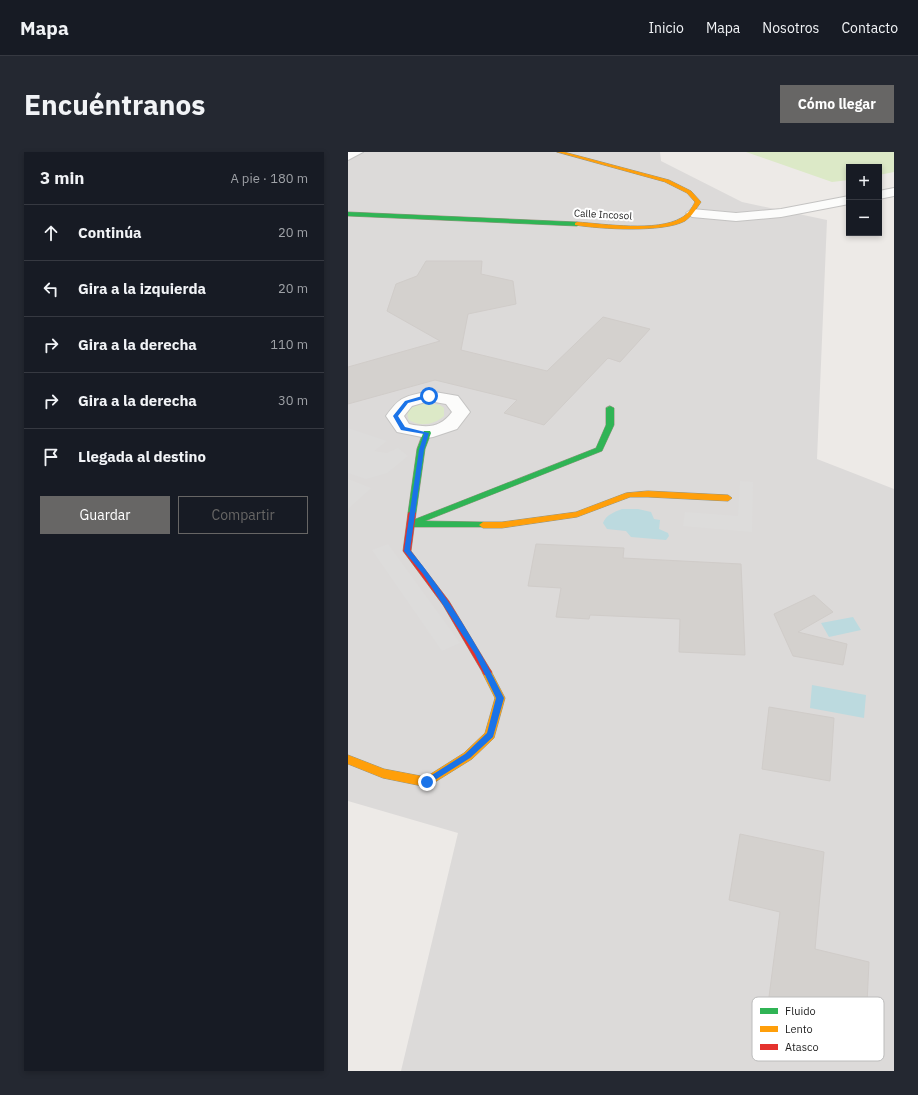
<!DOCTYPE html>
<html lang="es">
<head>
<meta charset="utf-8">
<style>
  :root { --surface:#171b24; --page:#242831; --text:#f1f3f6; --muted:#9ea1a6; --line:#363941; --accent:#676665 }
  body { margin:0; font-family:"IBM Plex Sans",sans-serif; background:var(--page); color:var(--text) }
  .controls { position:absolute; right:12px; top:12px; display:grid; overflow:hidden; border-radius:0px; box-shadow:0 2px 6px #0003 }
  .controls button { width:36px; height:36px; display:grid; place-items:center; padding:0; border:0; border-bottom:1px solid var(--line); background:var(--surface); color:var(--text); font:20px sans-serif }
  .stop { position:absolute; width:12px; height:12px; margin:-9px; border:3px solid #1a73e8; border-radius:50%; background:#fff }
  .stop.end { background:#1a73e8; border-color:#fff; box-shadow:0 1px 4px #0008 }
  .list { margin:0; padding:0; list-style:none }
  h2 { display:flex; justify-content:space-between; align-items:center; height:52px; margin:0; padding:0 16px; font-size:17px }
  h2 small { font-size:13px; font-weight:400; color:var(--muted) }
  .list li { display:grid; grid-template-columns:26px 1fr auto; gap:12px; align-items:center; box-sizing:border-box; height:56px; padding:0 16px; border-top:1px solid var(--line) }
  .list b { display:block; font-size:15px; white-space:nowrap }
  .list em { font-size:13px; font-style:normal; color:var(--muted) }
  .actions { display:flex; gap:8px; padding:12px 16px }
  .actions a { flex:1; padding:9px 0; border:1px solid var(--accent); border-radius:0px; text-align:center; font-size:14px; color:var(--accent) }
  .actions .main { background:var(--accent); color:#fff }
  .icon { flex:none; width:22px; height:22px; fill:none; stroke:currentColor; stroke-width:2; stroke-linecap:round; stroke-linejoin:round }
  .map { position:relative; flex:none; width:546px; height:919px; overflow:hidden; border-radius:0px }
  header { display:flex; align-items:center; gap:24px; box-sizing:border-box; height:56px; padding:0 20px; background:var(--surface); border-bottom:1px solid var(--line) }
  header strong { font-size:19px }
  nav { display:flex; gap:22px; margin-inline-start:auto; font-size:14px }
  .intro { display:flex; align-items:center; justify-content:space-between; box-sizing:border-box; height:96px; padding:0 24px }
  h1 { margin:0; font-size:28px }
  .button { padding:10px 18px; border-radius:0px; background:var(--accent); color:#fff; font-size:14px; font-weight:700 }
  main { display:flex; gap:24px; padding:0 24px }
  aside { flex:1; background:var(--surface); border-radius:0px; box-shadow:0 2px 6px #0003 }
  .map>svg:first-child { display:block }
</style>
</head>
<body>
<header>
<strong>Mapa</strong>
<nav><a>Inicio</a><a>Mapa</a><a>Nosotros</a><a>Contacto</a></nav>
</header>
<div class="intro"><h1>Encuéntranos</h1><a class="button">Cómo llegar</a></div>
<main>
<aside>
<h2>3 min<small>A pie · 180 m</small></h2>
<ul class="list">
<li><svg class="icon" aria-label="ahead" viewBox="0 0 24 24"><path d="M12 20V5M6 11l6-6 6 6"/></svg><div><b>Continúa</b></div><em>20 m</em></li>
<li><svg class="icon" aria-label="left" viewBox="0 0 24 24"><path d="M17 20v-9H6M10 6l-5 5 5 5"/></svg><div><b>Gira a la izquierda</b></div><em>20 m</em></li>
<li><svg class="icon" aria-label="right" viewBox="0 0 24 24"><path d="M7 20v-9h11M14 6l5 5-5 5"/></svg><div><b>Gira a la derecha</b></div><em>110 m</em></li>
<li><svg class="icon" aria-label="right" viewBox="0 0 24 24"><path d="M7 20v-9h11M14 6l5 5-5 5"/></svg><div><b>Gira a la derecha</b></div><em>30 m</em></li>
<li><svg class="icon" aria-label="arrive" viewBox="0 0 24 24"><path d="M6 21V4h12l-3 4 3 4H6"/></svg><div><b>Llegada al destino</b></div></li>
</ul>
<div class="actions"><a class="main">Guardar</a><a>Compartir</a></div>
</aside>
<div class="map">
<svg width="546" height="919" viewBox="0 0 546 919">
  <rect width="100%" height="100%" fill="#edeae7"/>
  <!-- residential -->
  <path fill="#dcdad9" d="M0,0H312L313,9L394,50L479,68L469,307L546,337V919H53L110,681L0,649Z"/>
  <!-- grass -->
  <path fill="#dce9c7" d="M398,0H546V20L531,23V15H501V28L484,30Z
    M78,251L92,253L96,256V264C86,273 72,275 61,268C55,256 69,252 78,251Z"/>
  <!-- parking -->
  <path fill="#dddcdb" d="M0,276L39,289L26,299L39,301L50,296L60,304L39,321L18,327L0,321Z
    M0,327L23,336L0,357Z
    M392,329L405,330L404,380L335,374L337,360L390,364Z
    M40,392L112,491L94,499L24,398Z"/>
  <!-- water -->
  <path fill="#bcdadf" d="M274,357H290L303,360L306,367L312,368L311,377L320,381L321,384L318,388L283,385L278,379L259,377L255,371C258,363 266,360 274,357Z
    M505,465L513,478L481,485L473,471Z
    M464,533L518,543L516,566L462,556Z"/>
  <!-- building -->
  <path fill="#d4d1ce" stroke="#d0ccc9" d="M78,109H134L133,122L165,129L168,152L120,162L113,198L199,219L255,165L302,177L272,210L260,206L196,273L156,261L169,248L87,228L0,252V215L92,189L39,159L48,132L69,124Z
    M188,392L276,396L275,406L393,412L397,503L331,500L332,467L242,463L241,467L208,465L213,436L180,434Z
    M466,443L485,460L450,480L499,492L495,513L445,504L426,462Z
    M421,555L486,566L482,629L414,617Z
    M392,682L476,700L467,797L521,810L517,893L418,868L432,760L381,748Z"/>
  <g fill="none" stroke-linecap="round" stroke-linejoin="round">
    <defs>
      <path id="street" d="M0,0H15L0,8Z
        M546,36V44L531,47V39Z
        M501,44V52L433,65L388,69L344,65L338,61L344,57L388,61L433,57Z
        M81,239L110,244L122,260L109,277L85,285L79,286L49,280L38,264C53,243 57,245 81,239ZM81,249L98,252L104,260C92,276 80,276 61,272L56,264L64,254Z"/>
      <path id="fast" d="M0,60L229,70L232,72L229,74L0,64Z
        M262,254L266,256V273L254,299L77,369L135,370L139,373L138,375H63L59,372L60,370L248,296L258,273V256Z
        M76,279H82L83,281L77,297L68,361L64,364L60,361L69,297Z"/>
      <path id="slow" d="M209,0H216L321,28L343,39L353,50C348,57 344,64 337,69C315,81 252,77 227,73V71L229,70C257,72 309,80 333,66C339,63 344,56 347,50L339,41L317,30Z
        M300,339L380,343L384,346L380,349L300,345H282L229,365L154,376H135L131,373L135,370H154L228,360L278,341Z
        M139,516L142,517L157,546L146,586L124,607L79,635L35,626L0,612V603L36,617L78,625L116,601L137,581L147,546L134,520L136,517Z"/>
      <path id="jam" d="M64,358L68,361L63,399L101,449L142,517L144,520L142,523H136L95,453L55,399L60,361Z"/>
    </defs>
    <!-- street casing -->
    <use href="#street" stroke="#c4c3c2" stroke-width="2"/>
    <!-- fast casing -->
    <use href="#fast" stroke="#969580" stroke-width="1"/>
    <!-- slow casing -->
    <use href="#slow" stroke="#969580" stroke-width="1"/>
    <!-- jam casing -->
    <use href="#jam" stroke="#969580" stroke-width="1"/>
    <!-- street -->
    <use href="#street" fill="#fcfcfb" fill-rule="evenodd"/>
    <!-- fast -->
    <use href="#fast" fill="#30b455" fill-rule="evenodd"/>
    <!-- slow -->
    <use href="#slow" fill="#ff9f0a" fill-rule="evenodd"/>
    <!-- jam -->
    <use href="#jam" fill="#e5322d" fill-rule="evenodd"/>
  </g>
  <!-- route -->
  <path fill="#1a73e8" d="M81,242L83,245L60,251L50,264L57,275L81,281L76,298L62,398C99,443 130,493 156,546L145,585L122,606L79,633L75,630L76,628L117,602L139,581L148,546L127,502L75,422L56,399L71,298L76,282L53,278L45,264L57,249Z"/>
  <g text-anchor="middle" stroke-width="4" stroke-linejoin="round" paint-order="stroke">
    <!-- far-street labels -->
    <g font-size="10" fill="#1f1f1f" stroke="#fff">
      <text transform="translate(255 62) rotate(3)" y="4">Calle Incosol</text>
    </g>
  </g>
  <!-- legend -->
  <rect x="404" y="845" width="132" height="64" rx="6" fill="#fff" stroke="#bcbcbc" stroke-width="1"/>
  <rect x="412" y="856" width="18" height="6" fill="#30b455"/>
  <rect x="412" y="874" width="18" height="6" fill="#ff9f0a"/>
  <rect x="412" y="892" width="18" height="6" fill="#e5322d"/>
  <g font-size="11" fill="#1f1f1f">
    <text x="437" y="863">Fluido</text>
    <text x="437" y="881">Lento</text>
    <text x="437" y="899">Atasco</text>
  </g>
</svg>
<div class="controls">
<button>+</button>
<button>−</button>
</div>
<div class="stop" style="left:81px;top:244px"></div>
<div class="stop end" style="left:79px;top:630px"></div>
</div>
</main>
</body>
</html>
